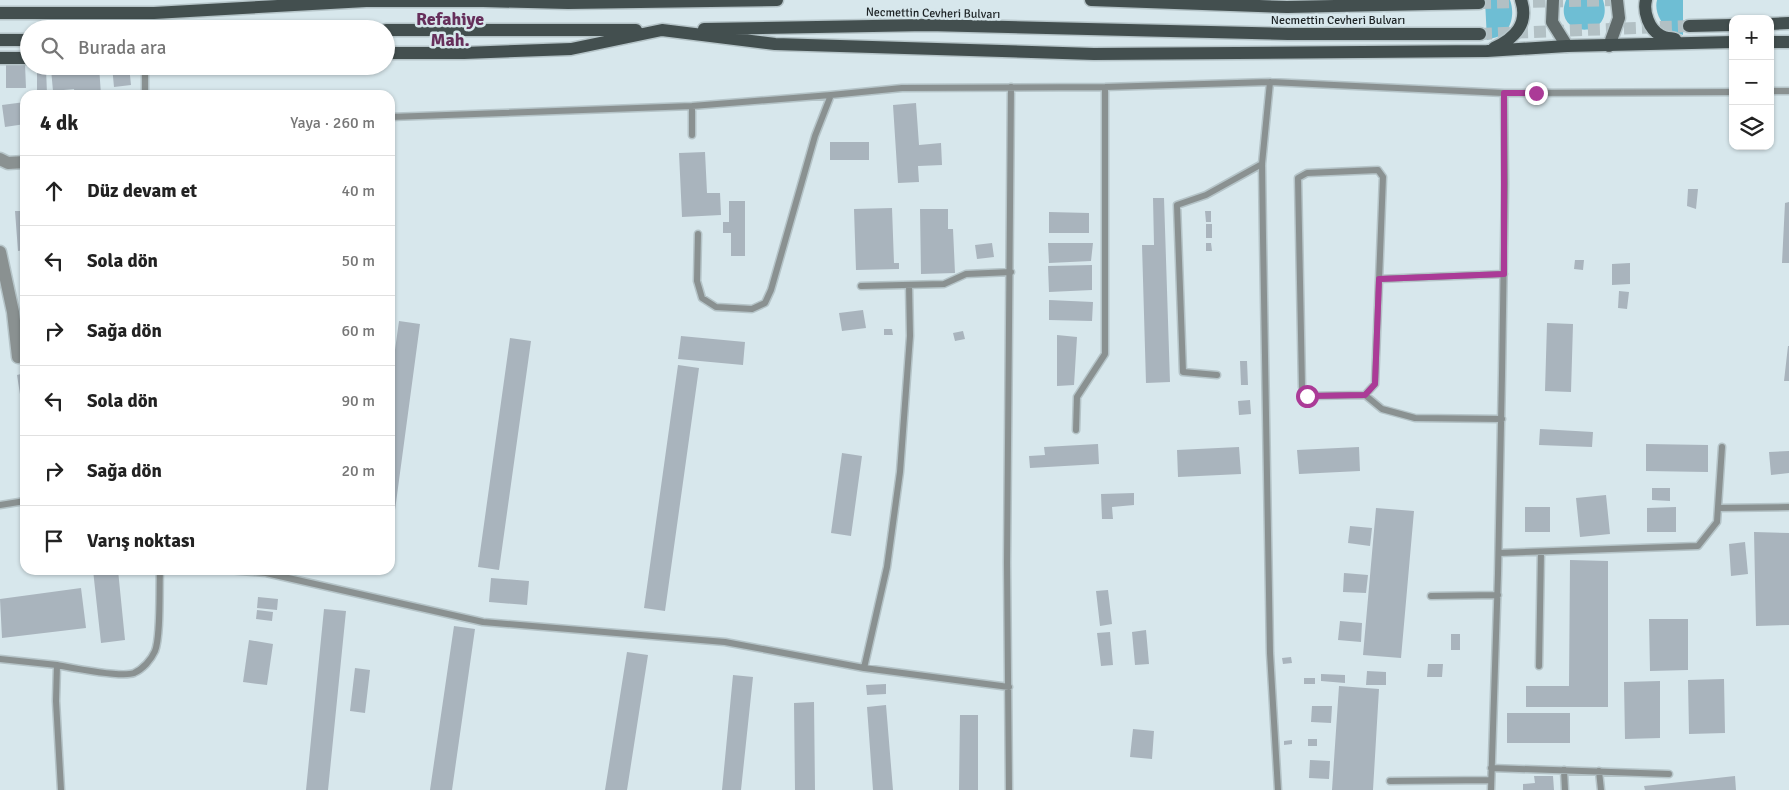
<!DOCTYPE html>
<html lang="tr">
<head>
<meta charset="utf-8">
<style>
  :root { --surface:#fff; --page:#f6f6f6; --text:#222; --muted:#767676; --line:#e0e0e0 }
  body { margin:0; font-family:Signika,sans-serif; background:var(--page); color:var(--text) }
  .controls { position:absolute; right:15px; top:15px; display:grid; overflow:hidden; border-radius:10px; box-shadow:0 1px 4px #0004 }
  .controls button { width:45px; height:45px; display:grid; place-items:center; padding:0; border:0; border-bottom:1px solid var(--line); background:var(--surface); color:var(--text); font:25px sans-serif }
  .stop { position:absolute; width:15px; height:15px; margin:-11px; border:4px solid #ab3b97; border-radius:50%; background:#fff }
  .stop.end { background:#ab3b97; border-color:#fff; box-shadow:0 1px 5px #0008 }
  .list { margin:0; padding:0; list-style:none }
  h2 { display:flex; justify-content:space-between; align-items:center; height:65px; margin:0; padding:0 20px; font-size:21px }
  h2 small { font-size:16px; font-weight:400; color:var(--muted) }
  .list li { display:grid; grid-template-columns:32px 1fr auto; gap:15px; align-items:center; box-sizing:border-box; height:70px; padding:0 20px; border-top:1px solid var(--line) }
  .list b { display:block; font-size:19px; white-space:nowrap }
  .list em { font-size:16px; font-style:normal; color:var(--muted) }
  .icon { flex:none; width:28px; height:28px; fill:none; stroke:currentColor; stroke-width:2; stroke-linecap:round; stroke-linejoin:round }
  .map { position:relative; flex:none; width:1789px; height:790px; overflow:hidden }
  .search { position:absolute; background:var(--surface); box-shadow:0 1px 4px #0004; left:20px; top:20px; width:375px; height:55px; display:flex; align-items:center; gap:12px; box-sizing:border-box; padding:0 18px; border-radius:28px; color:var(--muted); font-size:19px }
  .panel { position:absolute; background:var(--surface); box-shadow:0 1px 4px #0004; left:20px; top:90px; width:375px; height:485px; border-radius:15px }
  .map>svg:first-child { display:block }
</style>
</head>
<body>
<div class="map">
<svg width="1789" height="790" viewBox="0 0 1789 790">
  <rect width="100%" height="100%" fill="#d7e7ec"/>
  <!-- green -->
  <path fill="#6ebed4" d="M1485,0H1510C1514,11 1513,26 1503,34C1499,37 1492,38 1487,40Z
    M1566,0H1603C1616,41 1551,38 1566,0Z
    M1657,0H1683V35C1679,33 1674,32 1670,30C1661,24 1654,11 1657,0Z"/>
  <!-- building -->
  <path fill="#a9b4bd" d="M6,64H25L26,88H6Z
    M82,66H99L101,95H75L74,89L53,91L51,69Z
    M112,66H129L131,85L114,87Z
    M37,68H46L47,94H37Z
    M25,102V124L5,127L2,105Z
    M916,103L919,145L941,143L942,165L918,166L919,182L898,183L893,105Z
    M830,142H869V160H830Z
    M705,152L707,193H720L721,215L682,217L679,153Z
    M1688,189H1698L1696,209L1687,206Z
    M1153,198H1164L1170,382L1146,383L1142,245H1154Z
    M729,201H745V256H731V233H723V222H729Z
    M1789,202V263H1782L1785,203Z
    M892,208L894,263H899V269L856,270L854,209Z
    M920,209H948V229H953L955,273L921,274Z
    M15,211H25V250L18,251Z
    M1205,211H1211V222H1206Z
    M1049,212L1089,213V233H1049Z
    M1206,224H1212V238H1206Z
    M992,243L994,257L977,259L975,245Z
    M1048,243H1093L1091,261L1049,263Z
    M1206,243H1211L1212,251H1206Z
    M1575,260H1584L1583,270L1574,269Z
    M1630,263V284L1612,285V264Z
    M1092,265V290L1049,292L1048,266Z
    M1619,291L1629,292L1627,309L1618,308Z
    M1049,300L1093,302L1092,321L1049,320Z
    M863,310L866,328L842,331L839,313Z
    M399,321L420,324L391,540L390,386Z
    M1547,323L1573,324L1571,392L1545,391Z
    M884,329H892L893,335H884Z
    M963,331L965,339L955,341L953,333Z
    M1057,335L1077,337L1074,385L1057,386Z
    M681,336L745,342L743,365L678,359Z
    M510,338L531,341L499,570L478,567Z
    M1788,346H1789V381H1784Z
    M1240,361H1247L1248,385H1241Z
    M678,365L699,368L665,611L644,608Z
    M25,373V420H24L17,375Z
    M1250,400L1251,414L1239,415L1238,401Z
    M1540,429L1593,432L1592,447L1539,445Z
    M1098,444L1099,464L1030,468L1029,456L1045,455L1044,447Z
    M1646,444L1708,445V472L1646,471Z
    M1239,447L1241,474L1178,477L1177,450Z
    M1359,447L1360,471L1299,474L1297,450Z
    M1789,451V473L1771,475L1769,452Z
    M842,453L862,456L851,536L831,533Z
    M1652,488H1670V501L1652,500Z
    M1134,493V505L1112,507L1113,519H1102L1101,494Z
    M1606,495L1610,534L1580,537L1576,498Z
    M1525,507H1550V532H1525Z
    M1676,507V532H1647V508Z
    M1376,508L1414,511L1401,658L1363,655Z
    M1350,526L1372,528L1370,546L1348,543Z
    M1754,532L1789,533V625L1756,626Z
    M1745,542L1748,574L1731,576L1729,544Z
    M1570,560L1608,561V707H1526V686H1569Z
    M93,570H118L125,640L101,643Z
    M1344,573L1368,575L1366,593L1343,592Z
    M491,578L529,581L527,605L489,602Z
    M81,588L86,628L2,638L0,599Z
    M1108,590L1112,624L1100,626L1096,591Z
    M258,597L278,599L277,610L257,608Z
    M324,609L346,611L328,790H306Z
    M257,610L273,612L272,621L256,619Z
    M1649,619H1688V670L1650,671Z
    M1340,621L1362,623L1361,642L1338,640Z
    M454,626L475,629L452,790H430Z
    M1146,630L1149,664L1135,665L1132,632Z
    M1110,632L1113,665L1101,666L1097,633Z
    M1451,634H1460V650H1451Z
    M249,640L273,644L267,685L243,682Z
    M627,652L648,655L627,790H605Z
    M1291,657L1292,663L1283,664L1282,658Z
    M1428,664H1443L1442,677H1427Z
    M355,668L370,670L365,713L350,711Z
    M1367,671L1386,672V685H1366Z
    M1321,674L1345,675V683L1321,681Z
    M733,675L753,677L741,790H722Z
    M1304,678H1315V684H1304Z
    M1724,679L1725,733L1689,734L1688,680Z
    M1660,681V738L1625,739L1624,682Z
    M886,684V694L867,695L866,685Z
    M1339,686L1379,689L1373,790H1332Z
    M814,702L815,790H795L794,703Z
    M886,705L893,790H873L867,707Z
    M1312,706H1332L1331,723L1311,722Z
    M1507,713H1570V743H1507Z
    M960,715H978V790H959Z
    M1133,729L1154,731L1152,759L1130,757Z
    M1308,739H1317V746H1308Z
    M1292,740V744L1284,745V741Z
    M1310,760L1330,761L1329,779L1309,778Z
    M1534,776H1553L1554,790H1523V784L1535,783Z
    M1735,776L1736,790H1645L1644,786Z"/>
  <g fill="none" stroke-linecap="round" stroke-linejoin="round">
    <!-- primary-tunnel -->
    <path stroke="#b2c0c4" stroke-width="12" stroke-dasharray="12 6" stroke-linecap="butt" d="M1479,3L1618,0
      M1480,34L1689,26"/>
    <defs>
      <path id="lane" d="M145,66V95
        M1270,82L1262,164L1263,237L1270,653L1278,790
        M1770,91H1789
        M692,106V135
        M390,117L692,106L831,95L902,88L1105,87L1270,82L1504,93L1733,92
        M1378,170L1383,177L1375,384L1365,395L1307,396L1302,387L1298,178L1307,173Z
        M698,234L697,281L702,298L716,307L752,309L765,303L771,290L815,136L831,95
        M1379,279L1504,274
        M861,286L944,284L966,274L1011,272
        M1217,375L1183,372L1177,205L1206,195L1262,164
        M1365,395L1382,409L1415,418L1502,419
        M1076,430L1077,397L1105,354V87
        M0,505L25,501
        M1718,508L1789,507
        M1499,553L1698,546L1717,522L1722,447
        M228,570L266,573L483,622L725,642L864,668L1009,687
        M1431,596L1498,595
        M0,659L57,665
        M1539,666L1541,552
        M864,668L887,567L900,472L910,336L909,285
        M1491,768L1669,774
        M1564,770L1565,790
        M1599,771L1601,790
        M1390,781L1491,780
        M61,790L56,701L57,665C73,668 121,678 134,673C143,669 151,660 155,651C161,636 159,589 160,570
        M1009,790L1007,563L1011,87
        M1491,790L1498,574L1502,374L1505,184L1504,93"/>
      <path id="street" d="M0,159L8,163L25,162
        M0,252L13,312L18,357"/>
      <path id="secondary" d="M1553,0L1552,22L1567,46
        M1609,46L1619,18L1617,0"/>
      <path id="primary" d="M1091,0L1287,7L1479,3
        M1646,0C1643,12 1649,29 1660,35C1664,38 1671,38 1675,39
        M0,13H154L366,1H483L568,3L777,0
        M1770,24L1789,23
        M1689,26L1733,25
        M704,29L928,25L1288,34H1480
        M386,30H636
        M0,40H29
        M1770,42H1789
        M1494,48C1515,38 1529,24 1521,0
        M386,53H464L571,49L662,30L775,44L1094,54L1487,51L1567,46L1733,42
        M0,58H29"/>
    </defs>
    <!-- lane casing -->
    <use href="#lane" stroke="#b5c4c8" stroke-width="9"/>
    <!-- street casing -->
    <use href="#street" stroke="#b5c4c8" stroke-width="15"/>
    <!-- secondary casing -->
    <use href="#secondary" stroke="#b5c4c8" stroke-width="15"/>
    <!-- primary casing -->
    <use href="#primary" stroke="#b5c4c8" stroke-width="15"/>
    <!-- lane -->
    <use href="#lane" stroke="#8a9191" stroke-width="6"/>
    <!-- street -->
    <use href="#street" stroke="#8a9191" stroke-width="12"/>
    <!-- secondary -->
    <use href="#secondary" stroke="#606a6a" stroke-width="12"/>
    <!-- primary -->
    <use href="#primary" stroke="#434f4f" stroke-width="12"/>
  </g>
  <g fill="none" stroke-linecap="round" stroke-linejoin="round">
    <!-- route -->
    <path stroke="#ab3b97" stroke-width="6" d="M1307,396L1365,395L1375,384L1379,279L1504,274V93H1536"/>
  </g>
  <g text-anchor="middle" stroke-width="5" stroke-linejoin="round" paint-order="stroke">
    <!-- street labels -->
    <g font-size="12" fill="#1c2224" stroke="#d7e7ec">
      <text transform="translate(933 13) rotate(1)" y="4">Necmettin Cevheri Bulvarı</text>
      <text x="1338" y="24">Necmettin Cevheri Bulvarı</text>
    </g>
    <!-- district labels -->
    <g font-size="18" font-weight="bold" fill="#662f5b" stroke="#d7e7ec">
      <text x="450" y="25">Refahiye<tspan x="450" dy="21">Mah.</tspan></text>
    </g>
  </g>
</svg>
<div class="controls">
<button>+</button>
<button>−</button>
<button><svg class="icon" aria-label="layers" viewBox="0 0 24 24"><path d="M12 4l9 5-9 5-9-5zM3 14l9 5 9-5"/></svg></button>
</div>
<div class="stop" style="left:1307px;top:396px"></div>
<div class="stop end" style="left:1536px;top:93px"></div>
<div class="search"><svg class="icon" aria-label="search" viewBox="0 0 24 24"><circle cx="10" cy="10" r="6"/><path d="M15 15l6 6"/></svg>Burada ara</div>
<section class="panel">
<h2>4 dk<small>Yaya · 260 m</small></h2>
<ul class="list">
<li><svg class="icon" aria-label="ahead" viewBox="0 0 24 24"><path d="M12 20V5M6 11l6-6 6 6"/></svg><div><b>Düz devam et</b></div><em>40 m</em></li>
<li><svg class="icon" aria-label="left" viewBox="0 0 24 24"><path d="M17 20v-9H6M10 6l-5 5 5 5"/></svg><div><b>Sola dön</b></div><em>50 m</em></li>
<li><svg class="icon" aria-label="right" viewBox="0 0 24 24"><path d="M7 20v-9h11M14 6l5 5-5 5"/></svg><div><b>Sağa dön</b></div><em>60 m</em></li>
<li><svg class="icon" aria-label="left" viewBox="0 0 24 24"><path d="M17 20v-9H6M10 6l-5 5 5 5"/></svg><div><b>Sola dön</b></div><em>90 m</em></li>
<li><svg class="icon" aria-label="right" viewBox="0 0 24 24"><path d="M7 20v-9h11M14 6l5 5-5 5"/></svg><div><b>Sağa dön</b></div><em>20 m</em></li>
<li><svg class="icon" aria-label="arrive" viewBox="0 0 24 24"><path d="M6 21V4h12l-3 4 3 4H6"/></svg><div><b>Varış noktası</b></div></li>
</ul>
</section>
</div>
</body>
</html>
